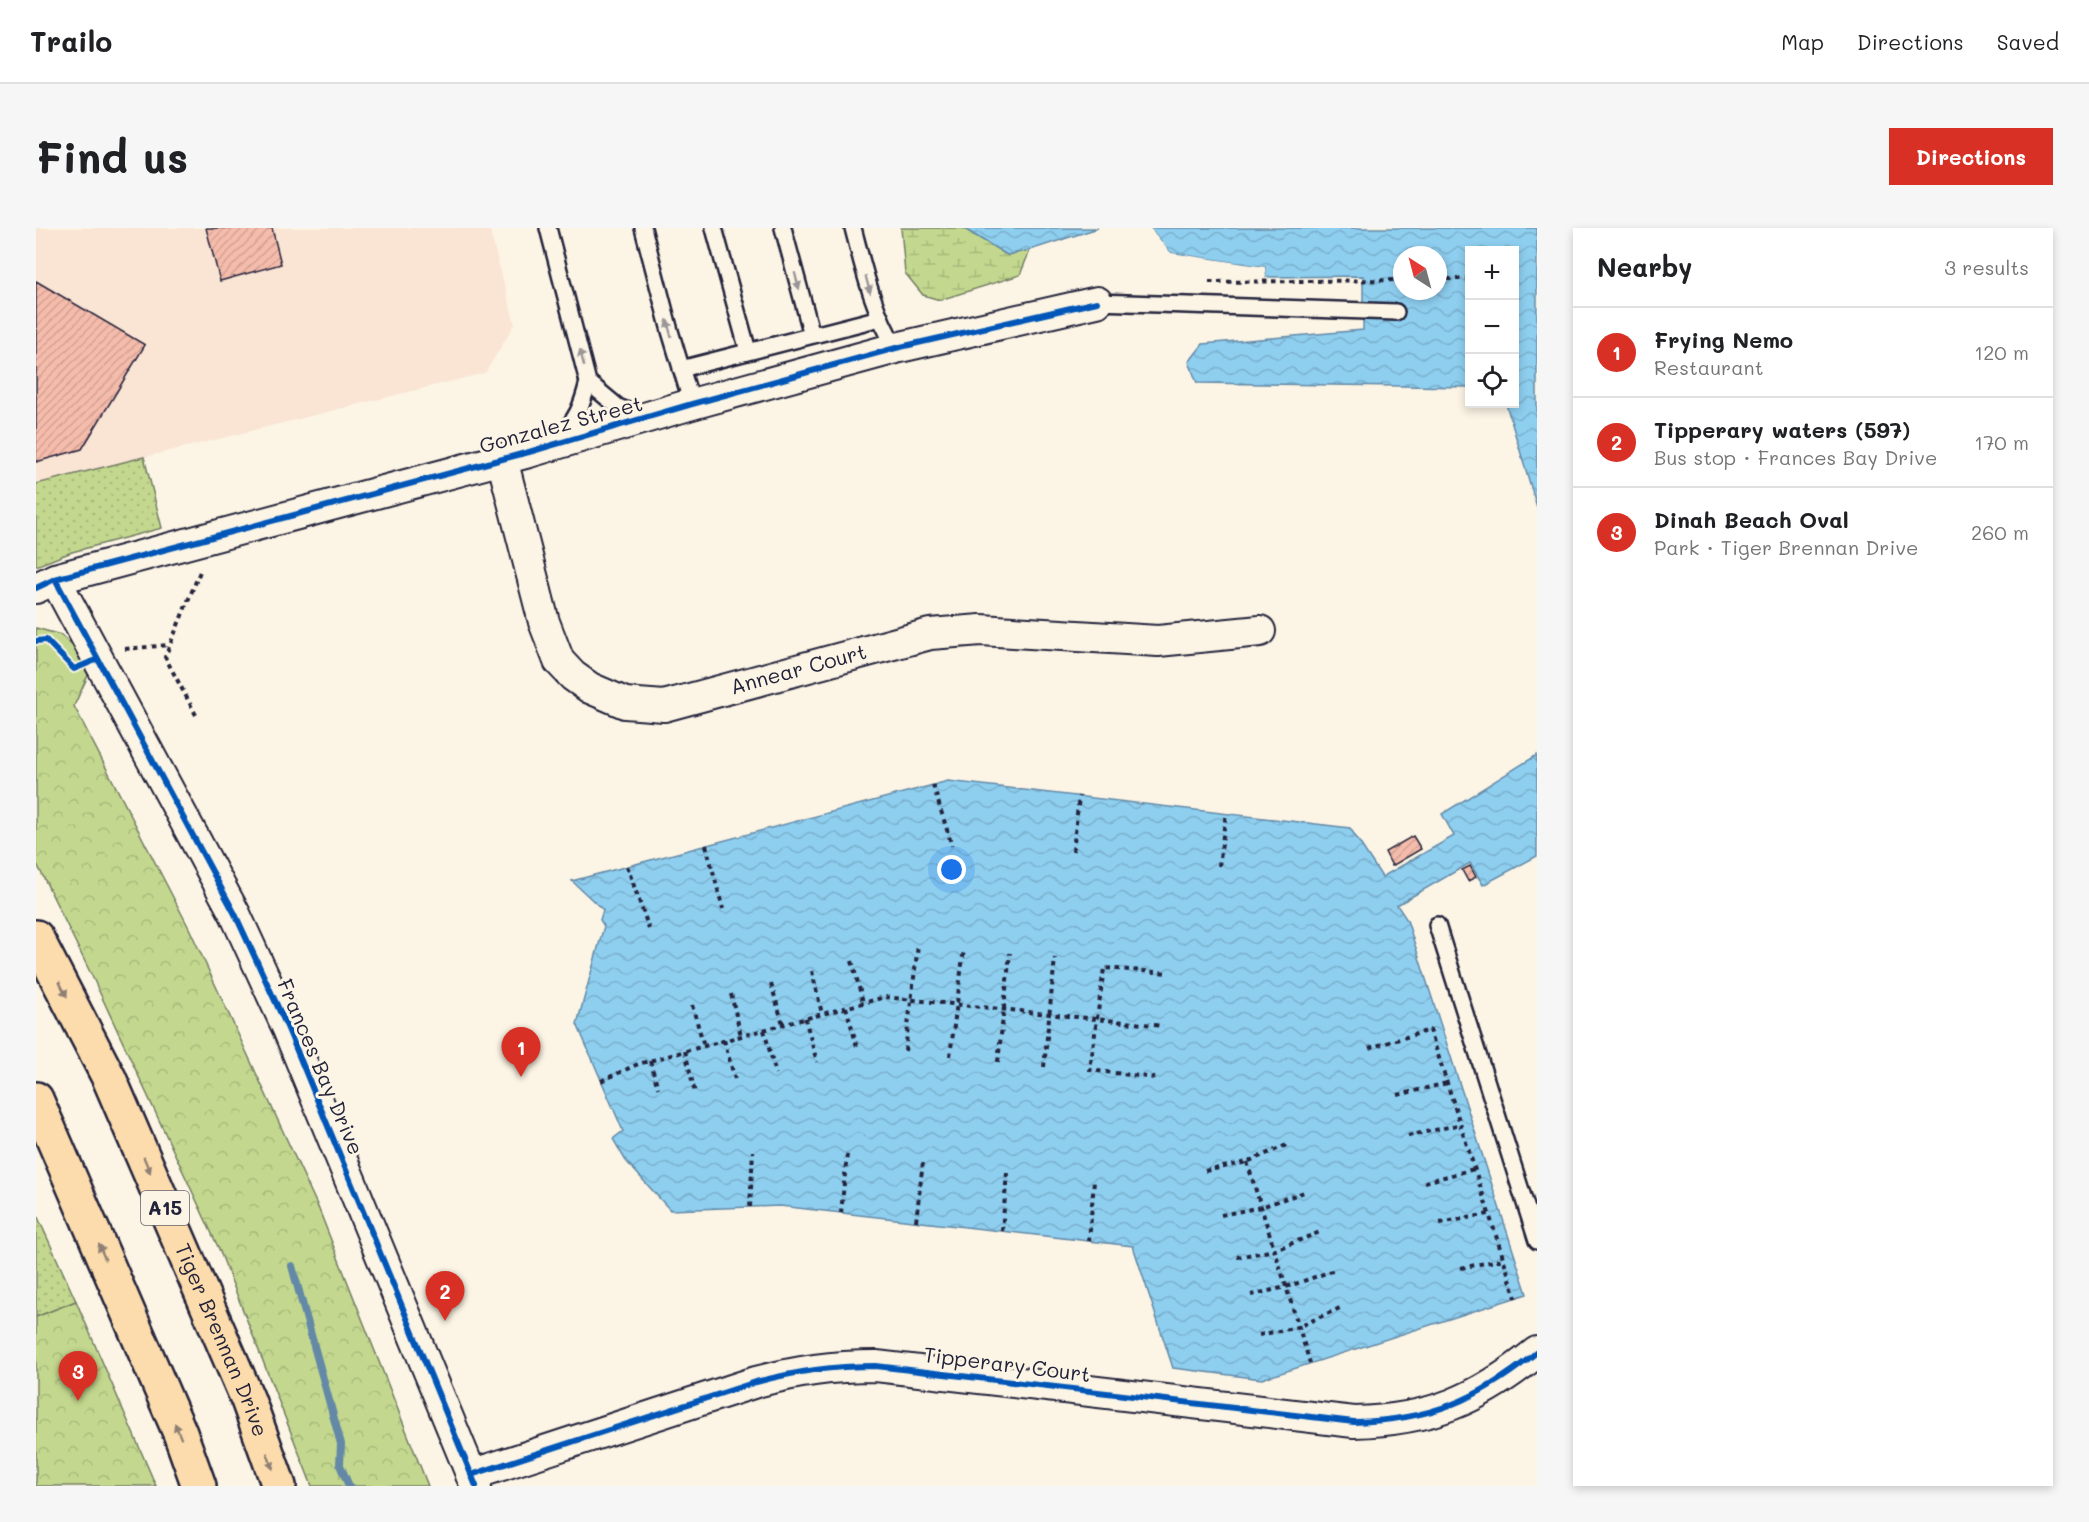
<!DOCTYPE html>
<html lang="en">
<head>
<meta charset="utf-8">
<style>
  :root { --surface:#fff; --page:#f6f6f6; --text:#202124; --muted:#757577; --line:#e0e0e0; --accent:#d93025 }
  body { margin:0; font-family:Mali,sans-serif; background:var(--page); color:var(--text) }
  .controls { position:absolute; right:18px; top:18px; display:grid; overflow:hidden; border-radius:0px; box-shadow:0 3px 9px #0003 }
  .controls button { width:54px; height:54px; display:grid; place-items:center; padding:0; border:0; border-bottom:2px solid var(--line); background:var(--surface); color:var(--text); font:30px sans-serif }
  .compass { position:absolute; left:1357px; top:18px; width:54px; height:54px; border-radius:50%; background:var(--surface); box-shadow:0 3px 9px #0003; rotate:324deg }
  .you { position:absolute; left:916px; top:642px; width:21px; height:21px; margin:-15px; border:4px solid #fff; border-radius:50%; background:#1a73e8; box-shadow:0 0 0 9px #1a73e833 }
  .badge { display:grid; place-items:center; width:39px; height:39px; border-radius:50%; background:var(--accent); color:#fff; font-size:20px; font-weight:700 }
  .pin { position:absolute; translate:-50% -50px; filter:drop-shadow(0 2px 3px #0008) }
  .pin::after { content:''; position:absolute; top:32px; width:21px; height:18px; background:inherit; clip-path:polygon(0 0,100% 0,50% 100%) }
  .list { margin:0; padding:0; list-style:none }
  h2 { display:flex; justify-content:space-between; align-items:center; height:78px; margin:0; padding:0 24px; font-size:26px }
  h2 small { font-size:20px; font-weight:400; color:var(--muted) }
  .list li { display:grid; grid-template-columns:39px 1fr auto; gap:18px; align-items:center; box-sizing:border-box; height:90px; padding:0 24px; border-top:2px solid var(--line) }
  .list b { display:block; font-size:22px; white-space:nowrap }
  .list p { margin:0; font-size:20px; white-space:nowrap; color:var(--muted) }
  .list em { font-size:20px; font-style:normal; color:var(--muted) }
  .icon { flex:none; width:33px; height:33px; fill:none; stroke:currentColor; stroke-width:2; stroke-linecap:round; stroke-linejoin:round }
  .map { position:relative; flex:none; width:1501px; height:1258px; overflow:hidden; border-radius:0px }
  header { display:flex; align-items:center; gap:36px; box-sizing:border-box; height:84px; padding:0 30px; background:var(--surface); border-bottom:2px solid var(--line) }
  header strong { font-size:28px }
  nav { display:flex; gap:33px; margin-inline-start:auto; font-size:21px }
  .intro { display:flex; align-items:center; justify-content:space-between; box-sizing:border-box; height:144px; padding:0 36px }
  h1 { margin:0; font-size:42px }
  .button { padding:15px 27px; border-radius:0px; background:var(--accent); color:#fff; font-size:21px; font-weight:700 }
  main { display:flex; gap:36px; padding:0 36px }
  aside { flex:1; background:var(--surface); border-radius:0px; box-shadow:0 3px 9px #0003 }
  .map>svg:first-child { display:block }
</style>
</head>
<body>
<header>
<strong>Trailo</strong>
<nav><a>Map</a><a>Directions</a><a>Saved</a></nav>
</header>
<div class="intro"><h1>Find us</h1><a class="button">Directions</a></div>
<main>
<div class="map">
<svg width="1501" height="1258" viewBox="0 0 1501 1258">
  <defs>
    <pattern id="grass-dots" width="8" height="8" patternUnits="userSpaceOnUse" patternTransform="scale(1.5)"><rect width="8" height="8" fill="#c3d88e"/><path d="M2 2h.1M6 6h.1" fill="none" stroke="#a7b97b" stroke-width="1.8" stroke-linecap="round"/></pattern>
    <pattern id="wetland-marsh" width="20" height="14" patternUnits="userSpaceOnUse" patternTransform="scale(1.5)"><rect width="20" height="14" fill="#c3d88e"/><path d="M1 5h8M5 5V1M11 12h8M15 12V8" fill="none" stroke="#a7b97b"/></pattern>
    <pattern id="park-crowns" width="20" height="18" patternUnits="userSpaceOnUse" patternTransform="scale(1.5)"><rect width="20" height="18" fill="#c3d88e"/><path d="M2 6a3 3 0 1 1 6 0M12 15a3 3 0 1 1 6 0" fill="none" stroke="#a7b97b"/></pattern>
    <pattern id="water-waves" width="16" height="10" patternUnits="userSpaceOnUse" patternTransform="scale(1.5)"><rect width="16" height="10" fill="#8eceef"/><path d="M0 5q4-4 8 0t8 0" fill="none" stroke="#7ab1ce"/></pattern>
    <pattern id="building-hatch" width="6" height="6" patternUnits="userSpaceOnUse" patternTransform="scale(1.5)"><rect width="6" height="6" fill="#f5bcab"/><path d="M-1 1l2-2M0 6l6-6M5 7l2-2" fill="none" stroke="#d2a194"/></pattern>
  </defs>
  <rect width="100%" height="100%" fill="#fcf5e5"/>
  <filter id="ink" filterUnits="userSpaceOnUse"><feTurbulence type="fractalNoise" baseFrequency=".0167" numOctaves="2"/><feDisplacementMap in="SourceGraphic" scale="12" xChannelSelector="R" yChannelSelector="G"/><feConvolveMatrix kernelMatrix="1 2 1 2 8 2 1 2 1" color-interpolation-filters="sRGB"/></filter>
  <g filter="url(#ink)">
    <!-- built -->
    <path fill="#fae4d4" d="M0,0H453L479,96L449,145L0,256Z"/>
    <!-- grass -->
    <path fill="url(#grass-dots)" stroke="#727d64" stroke-width="1.5" d="M108,229L126,300L36,324L0,338V256Z
      M0,985L40,1073L0,1089Z"/>
    <!-- wetland -->
    <path fill="url(#wetland-marsh)" stroke="#727d64" stroke-width="1.5" d="M865,0H927L971,27L994,22L984,47L904,72L887,67L869,45Z"/>
    <!-- park -->
    <path fill="url(#park-crowns)" stroke="#727d64" stroke-width="1.5" d="M0,400L25,407L48,429L55,441L38,478L153,700L282,979L392,1258H276L183,1021L56,748L0,634Z
      M40,1073L120,1258H0V1089Z"/>
    <!-- water -->
    <path fill="url(#water-waves)" stroke="#6389a7" stroke-width="1.5" fill-rule="evenodd" d="M927,0H1062L994,22L971,27Z
      M1114,0H1501V279L1470,176H1478V22H1434L1433,159L1161,155L1153,134L1167,116L1327,102V48L1230,49L1229,39L1135,25ZM1366,27H1402V63H1366Z
      M1501,527V628L1447,657L1434,635L1361,677L1371,692L1491,1066L1226,1151L1137,1140L1097,1018L744,978L634,982L590,933L577,911L587,903L541,796L568,698L564,692L567,682L536,653L912,553L1314,600L1346,649L1418,608L1406,586Z"/>
    <!-- pier -->
    <path fill="#fcf5e5" d="M1111,0H1114L1135,25L1229,39L1230,49H1227V41L1134,27Z"/>
    <g fill="none" stroke-linecap="round" stroke-linejoin="round">
      <!-- stream -->
      <path stroke="#6389a7" stroke-width="8" d="M256,1038L305,1216L304,1237L313,1258"/>
    </g>
    <!-- building -->
    <path fill="url(#building-hatch)" stroke="#22223b" stroke-width="1.5" d="M170,0H236L245,36L184,53Z
      M0,53L109,117L46,221L0,234Z
      M1377,608L1385,621L1356,638L1349,624Z
      M1434,638L1440,649L1432,653L1426,642Z"/>
    <g fill="none" stroke-linecap="round" stroke-linejoin="round">
      <defs>
        <path id="lane" d="M512,0L552,154C546,178 541,191 523,209
          M607,0L634,103L656,176
          M678,0L712,123
          M747,0L776,107
          M817,0C828,42 837,83 860,120
          M1061,74L1360,84
          M645,141L844,90
          M552,154L582,179L604,188
          M1401,697L1501,1013"/>
        <g id="street">
          <path id="s1" d="M466,231L508,394L523,433L537,448L554,460L589,475L628,478L894,406L945,402L1122,413L1224,403"/>
          <path d="M19,351L199,686L252,801L440,1258"/>
          <path d="M0,360L19,351L493,224L656,176L860,120L1061,74"/>
          <path d="M435,1247L720,1154C763,1143 795,1138 840,1138L1318,1194C1395,1192 1442,1172 1501,1124"/>
        </g>
        <g id="primary">
          <path id="s2" d="M0,709L73,850L212,1172L243,1258"/>
          <path d="M0,871L144,1205L163,1258"/>
        </g>
      </defs>
      <!-- lane casing -->
      <use href="#lane" stroke="#22223b" stroke-width="20"/>
      <!-- street casing -->
      <use href="#street" stroke="#22223b" stroke-width="34"/>
      <!-- primary casing -->
      <use href="#primary" stroke="#22223b" stroke-width="38"/>
      <!-- path -->
      <path stroke="#22223b" stroke-width="4" stroke-dasharray="4.5 4.5" stroke-linecap="butt" d="M1402,51H1434
        M1173,54L1366,52
        M89,421L133,417
        M160,487L129,429L165,341
        M897,557L916,618
        M670,617L687,681
        M1037,623L1043,568
        M591,638L613,701
        M1183,638L1190,585
        M816,733L827,774
        M776,743L786,786
        M735,756L747,796
        M695,766L705,808
        M656,777L668,818
        M810,779L822,822
        M769,790L781,834
        M728,802L740,846
        M688,812L700,855
        M1333,820L1394,802L1480,1070
        M649,823L659,865
        M869,823L882,717
        M914,828L928,721
        M614,833L622,860
        M962,834L974,725
        M1008,839L1019,730
        M1119,850L1054,842L1068,740L1133,745
        M565,853L602,836L849,769L1127,798
        M1362,867L1411,855
        M1372,908L1421,897
        M1211,934L1274,1135
        M1169,943L1211,934L1253,916
        M1389,954L1438,941
        M714,979L717,923
        M805,985L811,926
        M1185,987L1225,979L1271,963
        M880,993L887,934
        M1404,995L1453,986
        M966,1003L971,945
        M1053,1013L1058,953
        M1201,1029L1239,1022L1284,1004
        M1425,1040L1468,1031
        M1215,1067L1250,1059L1299,1042
        M1223,1107L1262,1099L1306,1079"/>
      <!-- lane -->
      <use href="#lane" stroke="#fcf5e5" stroke-width="15"/>
      <!-- street -->
      <use href="#street" stroke="#fcf5e5" stroke-width="30"/>
      <!-- primary -->
      <use href="#primary" stroke="#fcdcac" stroke-width="33"/>
      <defs>
        <path id="cycleway" d="M19,351L199,686L252,801L440,1258
          M0,360L19,351L493,224L656,176L860,120L1061,74
          M0,413L10,412L38,441L62,431
          M435,1247L720,1154C763,1143 795,1138 840,1138L1318,1194C1395,1192 1442,1172 1501,1124"/>
      </defs>
      <!-- cycleway casing -->
      <use href="#cycleway" stroke="#fcf5e5" stroke-width="10"/>
      <!-- cycleway -->
      <use href="#cycleway" stroke="#0057b8" stroke-width="6"/>
    </g>
    <!-- one-way arrows -->
    <defs><path id="oneway-solid" d="M-6-.8H1V-3.2L6.5 0L1 3.2V.8H-6Z" transform="scale(1.5)"/></defs>
    <g fill="#9a9698">
      <use href="#oneway-solid" transform="translate(761 53) rotate(75)"/>
      <use href="#oneway-solid" transform="translate(832 57) rotate(75)"/>
      <use href="#oneway-solid" transform="translate(633 100) rotate(-105)"/>
      <use href="#oneway-solid" transform="translate(546 130) rotate(-105)"/>
    </g>
    <g fill="#8f7f74">
      <use href="#oneway-solid" transform="translate(27 761) rotate(63)"/>
      <use href="#oneway-solid" transform="translate(111 937) rotate(67)"/>
      <use href="#oneway-solid" transform="translate(66 1024) rotate(-113)"/>
      <use href="#oneway-solid" transform="translate(142 1203) rotate(-112)"/>
      <use href="#oneway-solid" transform="translate(234 1233) rotate(70)"/>
    </g>
  </g>
  <g text-anchor="middle" stroke-width="6" stroke-linejoin="round" paint-order="stroke">
    <!-- shield labels -->
    <rect fill="#fcf5e5" stroke="#63616e" stroke-width="1.5" x="105" y="963" width="48" height="34" rx="4.5"/>
    <g font-size="20" font-weight="bold" fill="#22223b">
      <text x="129" y="987">A15</text>
    </g>
    <!-- street labels -->
    <g font-size="21" fill="#22223b" stroke="#fcf5e5">
      <text transform="translate(525 197) rotate(-15)" y="7">Gonzalez Street</text>
      <text dy="7" stroke="none"><textPath href="#s1" startOffset="468">Annear Court</textPath></text>
      <text transform="translate(284 839) rotate(67)" y="7">Frances Bay Drive</text>
      <text dy="7" stroke="none"><textPath href="#s2" startOffset="444">Tiger Brennan Drive</textPath></text>
      <text transform="translate(971 1137) rotate(7)" y="7">Tipperary Court</text>
    </g>
  </g>
</svg>
<div class="controls">
<button>+</button>
<button>−</button>
<button><svg class="icon" aria-label="locate" viewBox="0 0 24 24"><circle cx="12" cy="12" r="6"/><path d="M12 2v4M12 18v4M2 12h4M18 12h4"/></svg></button>
</div>
<svg class="compass" viewBox="-18 -18 36 36"><path d="M0-13l5 13h-10z" fill="#e53935"/><path d="M0 13l5-13h-10z" fill="#757577"/></svg>
<div class="you"></div>
<div class="pin badge" style="left:485px;top:849px">1</div>
<div class="pin badge" style="left:409px;top:1093px">2</div>
<div class="pin badge" style="left:42px;top:1173px">3</div>
</div>
<aside>
<h2>Nearby<small>3 results</small></h2>
<ul class="list">
<li><span class="badge">1</span><div><b>Frying Nemo</b><p>Restaurant</p></div><em>120 m</em></li>
<li><span class="badge">2</span><div><b>Tipperary waters (597)</b><p>Bus stop · Frances Bay Drive</p></div><em>170 m</em></li>
<li><span class="badge">3</span><div><b>Dinah Beach Oval</b><p>Park · Tiger Brennan Drive</p></div><em>260 m</em></li>
</ul>
</aside>
</main>
</body>
</html>
